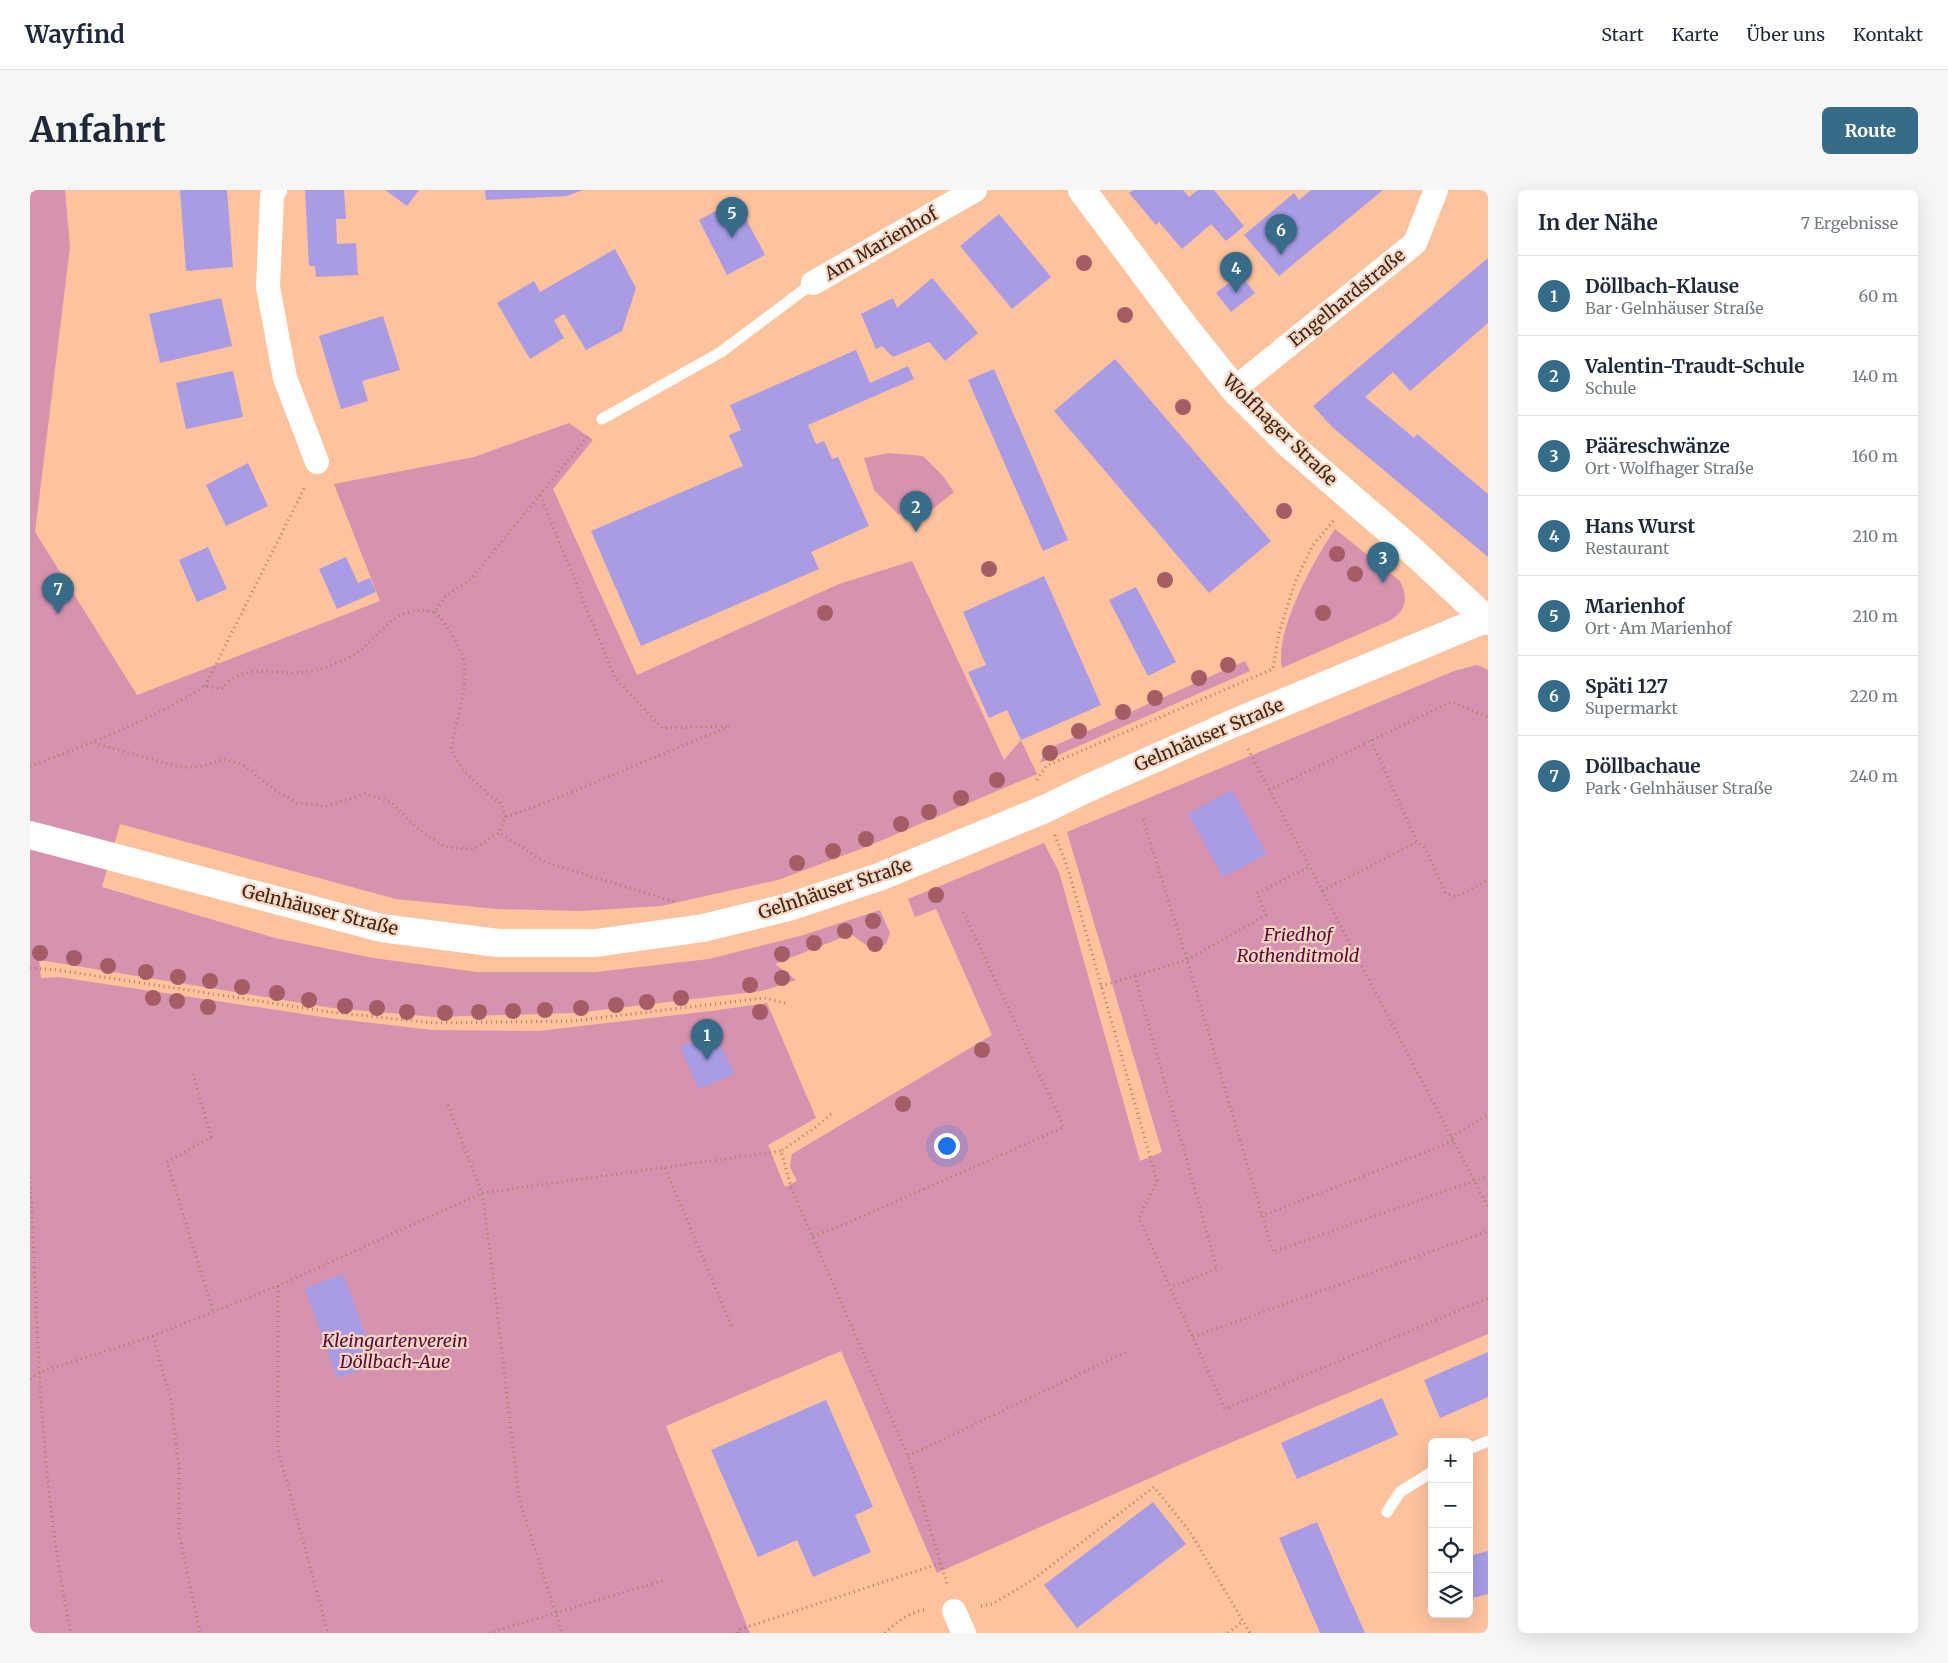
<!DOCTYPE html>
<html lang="de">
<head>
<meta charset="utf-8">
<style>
  :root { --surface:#fff; --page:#f6f6f7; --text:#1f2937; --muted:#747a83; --line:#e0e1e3; --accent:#366c87 }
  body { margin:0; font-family:Merriweather,serif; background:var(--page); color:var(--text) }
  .controls { position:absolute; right:15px; bottom:15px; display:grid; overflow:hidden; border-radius:8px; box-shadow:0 5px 20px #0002 }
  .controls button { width:45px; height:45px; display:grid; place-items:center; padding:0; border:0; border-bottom:1px solid var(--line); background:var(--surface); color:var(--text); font:25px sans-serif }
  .you { position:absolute; left:916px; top:955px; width:18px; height:18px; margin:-12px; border:4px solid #fff; border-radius:50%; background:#1a73e8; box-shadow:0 0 0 8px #1a73e833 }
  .badge { display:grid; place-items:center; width:32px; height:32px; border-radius:50%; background:var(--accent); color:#fff; font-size:16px; font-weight:700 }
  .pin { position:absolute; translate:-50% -41px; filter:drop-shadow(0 1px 2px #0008) }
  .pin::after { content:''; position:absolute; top:26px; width:18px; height:15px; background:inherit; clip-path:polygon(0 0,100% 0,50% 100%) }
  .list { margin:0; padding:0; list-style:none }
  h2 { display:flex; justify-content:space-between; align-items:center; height:65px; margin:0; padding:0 20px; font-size:21px }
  h2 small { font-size:16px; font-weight:400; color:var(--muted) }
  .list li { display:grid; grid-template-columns:32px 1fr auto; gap:15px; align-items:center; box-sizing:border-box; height:80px; padding:0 20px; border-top:1px solid var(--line) }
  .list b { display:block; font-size:19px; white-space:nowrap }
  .list p { margin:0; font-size:16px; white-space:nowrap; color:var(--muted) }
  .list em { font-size:16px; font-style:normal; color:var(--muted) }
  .icon { flex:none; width:28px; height:28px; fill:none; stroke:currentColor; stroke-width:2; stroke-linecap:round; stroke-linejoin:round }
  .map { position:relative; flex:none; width:1458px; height:1443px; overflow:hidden; border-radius:8px }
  header { display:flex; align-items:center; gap:30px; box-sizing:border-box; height:70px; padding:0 25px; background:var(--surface); border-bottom:1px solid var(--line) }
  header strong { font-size:24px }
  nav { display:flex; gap:28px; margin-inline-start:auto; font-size:18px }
  .intro { display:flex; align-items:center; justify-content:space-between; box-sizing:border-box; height:120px; padding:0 30px }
  h1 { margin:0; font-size:35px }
  .button { padding:12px 22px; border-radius:8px; background:var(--accent); color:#fff; font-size:18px; font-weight:700 }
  main { display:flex; gap:30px; padding:0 30px }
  aside { flex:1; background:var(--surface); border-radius:8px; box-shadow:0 5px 20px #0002 }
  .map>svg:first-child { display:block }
</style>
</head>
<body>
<header>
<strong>Wayfind</strong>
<nav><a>Start</a><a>Karte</a><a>Über uns</a><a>Kontakt</a></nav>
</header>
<div class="intro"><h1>Anfahrt</h1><a class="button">Route</a></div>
<main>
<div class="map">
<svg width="1458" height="1443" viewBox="0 0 1458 1443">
  <rect width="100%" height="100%" fill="#fec29d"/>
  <!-- green -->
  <path fill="#d593af" d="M0,0H35L40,57L5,342L107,505L350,411L304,294L444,267L539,233L563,250L523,299L607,485L809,394L882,371L974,570L991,550L1007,584L836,657L748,690L631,716L551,721L467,719L366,709L90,634L72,697L245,748L343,768L447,782H566L679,769L770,746L850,720L860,743L856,754L844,761L821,744L745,774L766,790L732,801L545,823L405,827L302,818L9,770L11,788L29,787L299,828L403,840L508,841L681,821L737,813L786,928L738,955L755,997L767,991L760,977L762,964L962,845L906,719L885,727L878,709L1014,653L1029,682L1110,971L1132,962L1037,642L1424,481L1447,475L1458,480V1144L1174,1264L907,1383L811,1161L636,1236L720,1443H0Z
    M859,263L893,266L913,286L924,302L894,326L868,324L844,300L834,268Z
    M1305,339L1370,391C1378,408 1377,419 1361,430L1252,478C1244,441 1284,370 1305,339Z
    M1215,471L1220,481L1010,573L1015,560Z"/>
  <!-- building -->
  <path fill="#a99be4" d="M150,0H197L203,77L156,81Z
    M275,0H314L316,29H306L307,54L326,53L328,85L286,87L285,76H279Z
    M355,0H389L377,16Z
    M455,0H553L537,6L456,10Z
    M1103,0H1153L1159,7L1168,0H1184L1214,36L1196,51L1181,34L1152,59L1129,32L1126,35L1099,3Z
    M1281,0H1353L1249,86L1214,45L1264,3L1269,10Z
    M706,10L735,65L697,85L669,30Z
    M969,24L1021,87L982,119L930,56Z
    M585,59L606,98L592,141L556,160L534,124L524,130L534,148L500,169L467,113L504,91L510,102Z
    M1458,68V133L1380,201L1363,182L1335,207L1384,248L1387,244L1458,304V367L1302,237L1283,216Z
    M1210,84L1225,103L1201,122L1186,103Z
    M902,88L948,143L915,171L899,152L863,167L852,156L846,159L831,124L863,108L867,118Z
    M191,108L202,156L130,173L119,124Z
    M353,126L370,180L332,191L338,211L311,219L289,146Z
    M826,160L840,193L878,176L884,189L778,235L786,254L794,251L802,269L808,267L839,336L781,362L789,379L611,456L561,341L713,276L699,245L711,240L700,215Z
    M1085,169L1241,351L1179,403L1024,221Z
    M964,179L1038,350L1013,361L938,190Z
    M203,181L213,227L156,239L146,193Z
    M218,273L238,316L196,336L176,295Z
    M178,357L197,399L167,412L149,370Z
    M316,367L328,393L340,388L346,402L307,419L289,379Z
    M1014,386L1071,515L991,550L977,520L959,528L938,482L956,475L933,422Z
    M1106,397L1146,472L1118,486L1079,410Z
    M1202,600L1237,664L1193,687L1158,624Z
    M685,842L704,884L669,899L650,857Z
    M313,1084L346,1174L307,1188L275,1098Z
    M1458,1162V1207L1410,1228L1394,1190Z
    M1352,1208L1368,1245L1267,1289L1251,1253Z
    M796,1210L843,1317L825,1325L841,1362L783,1387L767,1350L728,1367L681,1260Z
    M1123,1312L1156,1354L1047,1438L1014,1395Z
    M1287,1332L1312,1391L1335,1443H1290L1249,1348Z
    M1458,1361V1404L1439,1409V1366Z"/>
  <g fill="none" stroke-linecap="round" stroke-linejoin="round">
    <!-- path -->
    <path stroke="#ac7e60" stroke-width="3" stroke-dasharray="1 4" stroke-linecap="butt" d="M0,2L3,0
      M405,422C416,433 435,463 435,479C436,506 425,534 421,559L432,579L458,604L472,614L476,627L469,643
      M175,496L276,295
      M1341,550L1387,652
      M64,553L149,577H169L194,569L215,576L242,598L267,613L296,616L335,604L361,612L388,639L415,657L443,659L469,643L515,672L645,712
      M1218,559L1458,1017
      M0,576C60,554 121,530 175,496L191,499C195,495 200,490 206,487C222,477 245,483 262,483C281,483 298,477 314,470C351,455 355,412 405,422L415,407L441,389L559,245
      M1007,590L1016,576L1243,479L1249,443L1265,392L1283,355L1304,330
      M1239,600L1421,512L1458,527
      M476,627L530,607L700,536L632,538L585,488L510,305
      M1113,629L1157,770L1243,1062L1458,986
      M1025,645L1038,679L1127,991L1109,1028L1195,1219L1458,1108
      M1292,701L1387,652L1395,658L1415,702L1426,707L1458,690
      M0,778L28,780L300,822L404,833L543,831L734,808L755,813
      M1105,786L1187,1079L1141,1097
      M1071,796L1157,770L1236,725L1227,703L1279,677
      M163,884L181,947L137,972L183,1121
      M418,915L452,1003L463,1085L489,1309L532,1443
      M801,924L786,937L751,961L761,997L878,1266L918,1397
      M1421,947L1458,925
      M635,978L702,1137
      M0,987C8,1139 9,1293 41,1443
      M1231,1026L1424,951
      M783,1046L813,1035L1034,937L933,721
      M248,1096V1259L298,1443
      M123,1146L141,1211L149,1278V1343L170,1443
      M1163,1147L1458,1041
      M0,1189L10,1182L123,1146L248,1096L452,1003L751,961
      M878,1266L1096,1162
      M951,1416L962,1414L1001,1391L1124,1297L1160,1342L1220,1443
      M459,1443L635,1390
      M708,1443V1440L911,1373
      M855,1443C865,1433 883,1419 898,1420
      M1198,1443L1213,1431"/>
    <!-- service -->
    <path stroke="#fff" stroke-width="11" d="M572,229L691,162L783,93
      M1439,1259L1458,1251
      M1357,1322L1370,1302L1402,1282"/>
    <!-- minor -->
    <path stroke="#fff" stroke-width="24" d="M245,0L242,6L238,97L255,188L287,272
      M783,93L945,0
      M1204,199L1385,53L1406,0
      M924,1421L934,1443"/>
    <!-- secondary -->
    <path stroke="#fff" stroke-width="28" d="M0,645L351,738L468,753H566L673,738L759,717L849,687L1015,619L1056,599L1204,533L1455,429"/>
    <!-- primary -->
    <path stroke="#fff" stroke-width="28" d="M1052,0L1150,131L1204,199L1261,256L1376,355L1458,431"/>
  </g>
  <!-- trees -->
  <g fill="#a55c65">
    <circle cx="1054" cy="73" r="8"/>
    <circle cx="1095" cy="125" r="8"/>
    <circle cx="1153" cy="217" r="8"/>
    <circle cx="1254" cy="321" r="8"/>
    <circle cx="1307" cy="364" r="8"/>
    <circle cx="959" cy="379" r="8"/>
    <circle cx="1325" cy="384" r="8"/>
    <circle cx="1135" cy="390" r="8"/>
    <circle cx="795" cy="423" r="8"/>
    <circle cx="1293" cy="423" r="8"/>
    <circle cx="1198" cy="475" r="8"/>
    <circle cx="1169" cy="488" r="8"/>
    <circle cx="1125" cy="508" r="8"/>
    <circle cx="1093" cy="522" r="8"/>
    <circle cx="1049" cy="541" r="8"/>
    <circle cx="1020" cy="563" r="8"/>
    <circle cx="967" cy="590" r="8"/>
    <circle cx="931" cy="608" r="8"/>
    <circle cx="899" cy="622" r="8"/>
    <circle cx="871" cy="634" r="8"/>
    <circle cx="836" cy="649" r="8"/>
    <circle cx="803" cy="661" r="8"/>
    <circle cx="767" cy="673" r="8"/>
    <circle cx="906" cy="705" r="8"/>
    <circle cx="843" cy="731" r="8"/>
    <circle cx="815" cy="741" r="8"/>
    <circle cx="784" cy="753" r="8"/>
    <circle cx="845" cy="754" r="8"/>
    <circle cx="10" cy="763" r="8"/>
    <circle cx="752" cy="764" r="8"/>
    <circle cx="44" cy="768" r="8"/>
    <circle cx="78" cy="776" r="8"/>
    <circle cx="116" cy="782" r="8"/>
    <circle cx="148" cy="787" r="8"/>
    <circle cx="752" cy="788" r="8"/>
    <circle cx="180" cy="791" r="8"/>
    <circle cx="720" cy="795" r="8"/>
    <circle cx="212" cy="797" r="8"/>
    <circle cx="247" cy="803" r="8"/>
    <circle cx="123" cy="808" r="8"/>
    <circle cx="651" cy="808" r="8"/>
    <circle cx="279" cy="810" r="8"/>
    <circle cx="147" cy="811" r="8"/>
    <circle cx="617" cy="812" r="8"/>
    <circle cx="586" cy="815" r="8"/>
    <circle cx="315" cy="816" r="8"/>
    <circle cx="178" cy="817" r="8"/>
    <circle cx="347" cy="818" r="8"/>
    <circle cx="551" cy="818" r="8"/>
    <circle cx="515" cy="820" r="8"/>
    <circle cx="483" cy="821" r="8"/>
    <circle cx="377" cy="822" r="8"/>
    <circle cx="449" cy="822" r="8"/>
    <circle cx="730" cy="822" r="8"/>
    <circle cx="415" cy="823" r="8"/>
    <circle cx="952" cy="860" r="8"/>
    <circle cx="873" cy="914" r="8"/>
  </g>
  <g text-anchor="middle" stroke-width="4.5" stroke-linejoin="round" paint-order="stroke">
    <!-- street labels -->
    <g font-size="18" fill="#422512" stroke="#f5d7c4">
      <text transform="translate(851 54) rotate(-30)" y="6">Am Marienhof</text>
      <text transform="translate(1317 108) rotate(-39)" y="6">Engelhardstraße</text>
      <text transform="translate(1250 240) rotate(44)" y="6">Wolfhager Straße</text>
      <text transform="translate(1179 545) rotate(-23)" y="6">Gelnhäuser Straße</text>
      <text transform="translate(805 699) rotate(-18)" y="6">Gelnhäuser Straße</text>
      <text transform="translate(290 720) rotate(14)" y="6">Gelnhäuser Straße</text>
    </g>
    <!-- park labels -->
    <g font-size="18" font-style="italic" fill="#5c0838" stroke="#f5d7c4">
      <text x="1268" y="751">Friedhof<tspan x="1268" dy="21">Rothenditmold</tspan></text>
      <text x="365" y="1157">Kleingartenverein<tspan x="365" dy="21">Döllbach-Aue</tspan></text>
    </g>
  </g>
</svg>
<div class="controls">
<button>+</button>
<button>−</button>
<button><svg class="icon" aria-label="locate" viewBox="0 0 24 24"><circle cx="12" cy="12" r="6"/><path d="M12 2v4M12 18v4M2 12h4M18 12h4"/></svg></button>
<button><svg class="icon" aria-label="layers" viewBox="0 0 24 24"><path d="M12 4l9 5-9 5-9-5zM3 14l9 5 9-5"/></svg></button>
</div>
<div class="you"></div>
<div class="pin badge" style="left:677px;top:870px">1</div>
<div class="pin badge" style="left:886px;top:342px">2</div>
<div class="pin badge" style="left:1353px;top:393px">3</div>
<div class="pin badge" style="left:1206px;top:103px">4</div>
<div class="pin badge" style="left:702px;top:48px">5</div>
<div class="pin badge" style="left:1251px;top:65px">6</div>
<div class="pin badge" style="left:28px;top:424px">7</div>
</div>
<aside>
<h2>In der Nähe<small>7 Ergebnisse</small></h2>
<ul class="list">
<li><span class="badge">1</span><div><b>Döllbach-Klause</b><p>Bar · Gelnhäuser Straße</p></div><em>60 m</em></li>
<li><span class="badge">2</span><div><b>Valentin-Traudt-Schule</b><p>Schule</p></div><em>140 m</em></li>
<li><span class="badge">3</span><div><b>Pääreschwänze</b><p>Ort · Wolfhager Straße</p></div><em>160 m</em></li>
<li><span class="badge">4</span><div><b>Hans Wurst</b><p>Restaurant</p></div><em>210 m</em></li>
<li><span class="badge">5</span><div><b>Marienhof</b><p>Ort · Am Marienhof</p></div><em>210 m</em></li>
<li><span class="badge">6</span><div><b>Späti 127</b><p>Supermarkt</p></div><em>220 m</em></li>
<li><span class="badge">7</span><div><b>Döllbachaue</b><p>Park · Gelnhäuser Straße</p></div><em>240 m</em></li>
</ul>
</aside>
</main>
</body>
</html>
